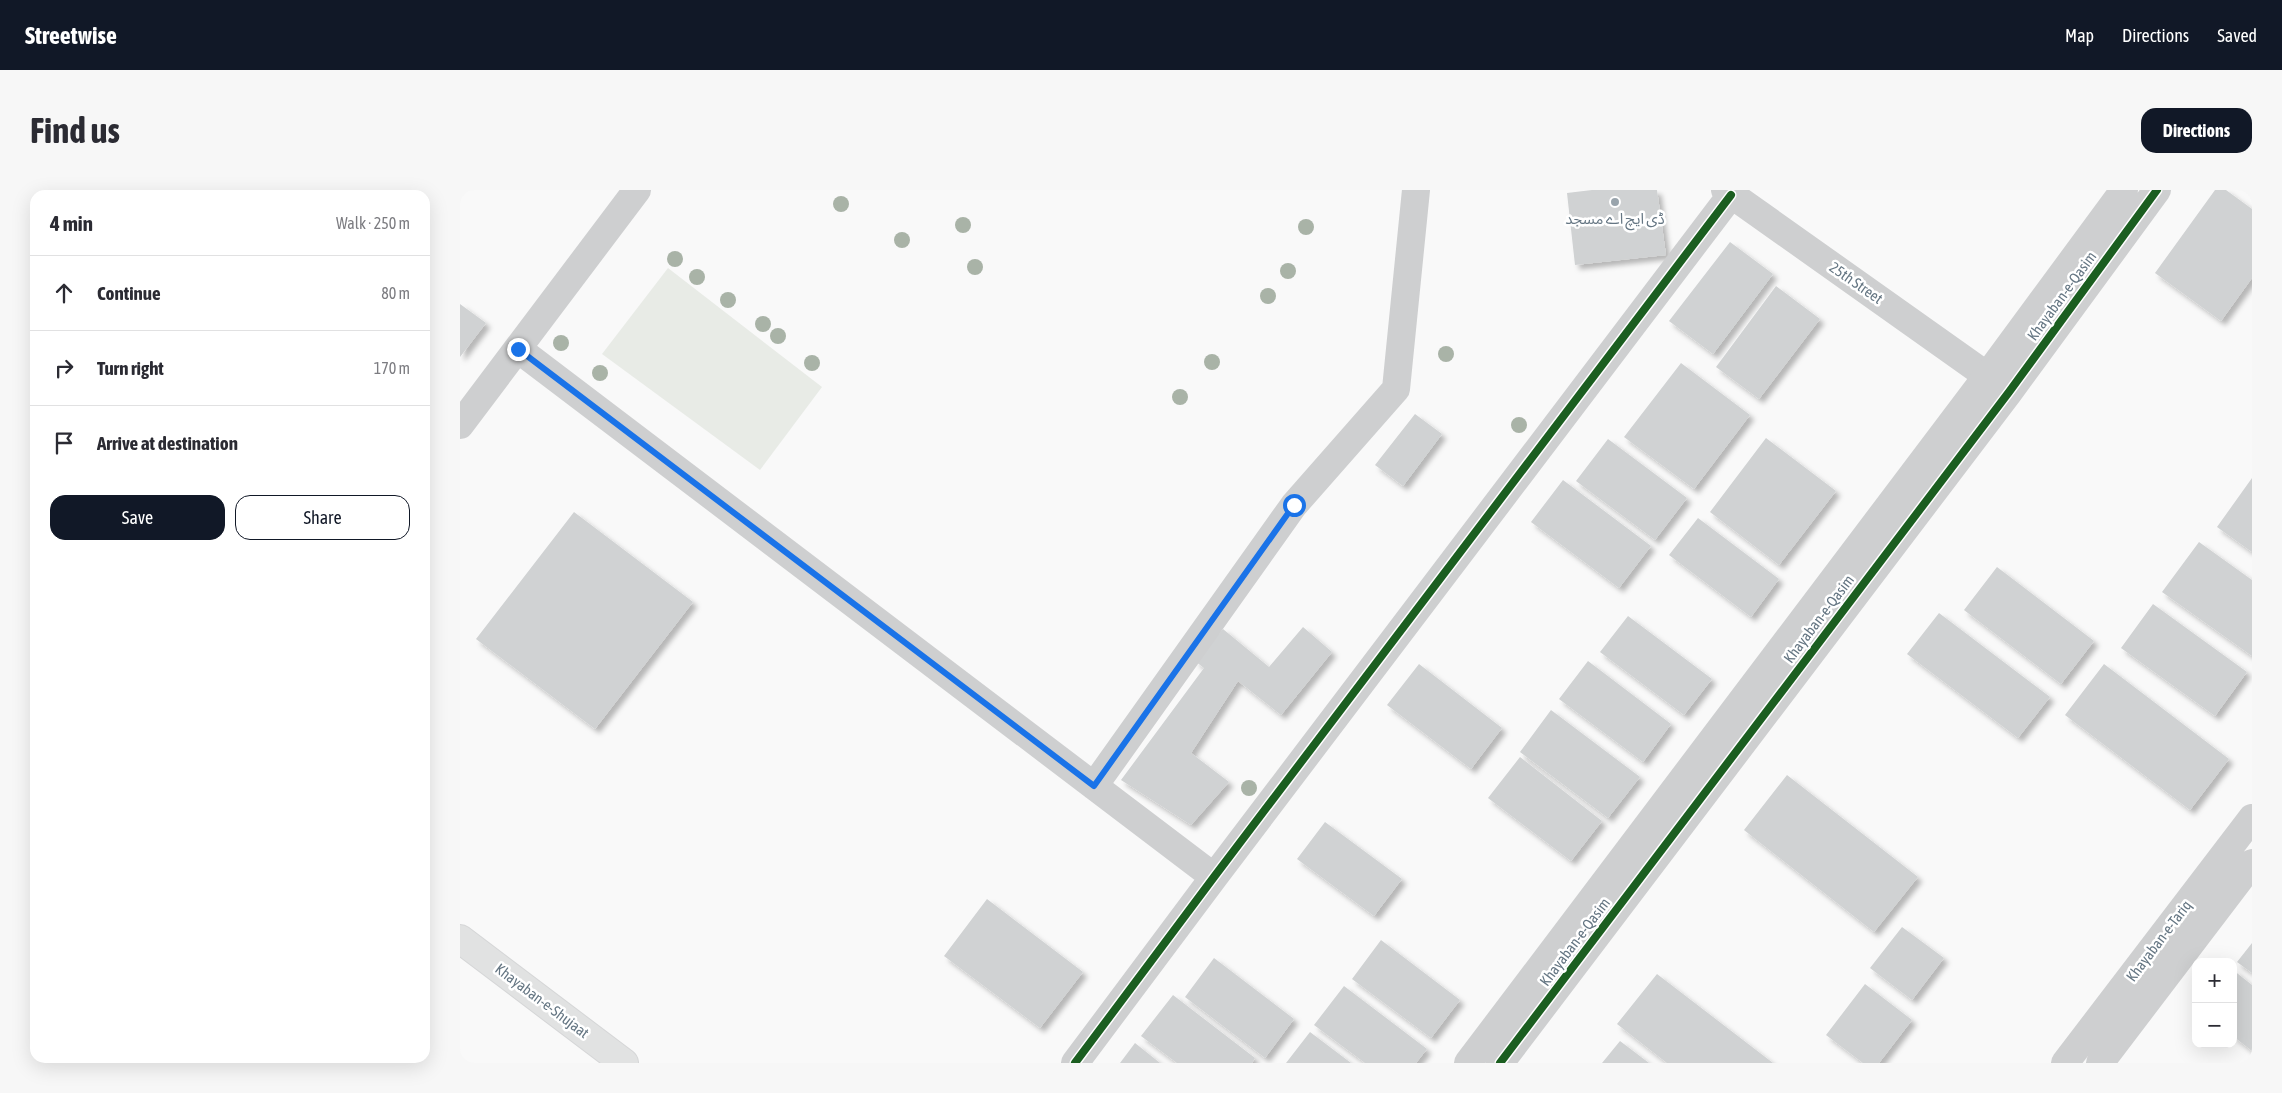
<!DOCTYPE html>
<html lang="en">
<head>
<meta charset="utf-8">
<style>
  :root { --surface:#fff; --page:#f7f7f7; --text:#2b2b33; --muted:#7c7c81; --line:#e1e1e2; --accent:#111827 }
  body { margin:0; font-family:"Asap Condensed","Noto Sans Arabic",sans-serif; background:var(--page); color:var(--text) }
  .controls { position:absolute; right:15px; bottom:15px; display:grid; overflow:hidden; border-radius:10px; box-shadow:0 5px 20px #0002 }
  .controls button { width:45px; height:45px; display:grid; place-items:center; padding:0; border:0; border-bottom:1px solid var(--line); background:var(--surface); color:var(--text); font:25px sans-serif }
  .stop { position:absolute; width:15px; height:15px; margin:-11px; border:4px solid #1a73e8; border-radius:50%; background:#fff }
  .stop.end { background:#1a73e8; border-color:#fff; box-shadow:0 1px 5px #0008 }
  .list { margin:0; padding:0; list-style:none }
  h2 { display:flex; justify-content:space-between; align-items:center; height:65px; margin:0; padding:0 20px; font-size:21px }
  h2 small { font-size:16px; font-weight:400; color:var(--muted) }
  .list li { display:grid; grid-template-columns:32px 1fr auto; gap:15px; align-items:center; box-sizing:border-box; height:75px; padding:0 20px; border-top:1px solid var(--line) }
  .list b { display:block; font-size:19px; white-space:nowrap }
  .list em { font-size:16px; font-style:normal; color:var(--muted) }
  .actions { display:flex; gap:10px; padding:15px 20px }
  .actions a { flex:1; padding:11px 0; border:1px solid var(--accent); border-radius:15px; text-align:center; font-size:18px; color:var(--accent) }
  .actions .main { background:var(--accent); color:#fff }
  .icon { flex:none; width:28px; height:28px; fill:none; stroke:currentColor; stroke-width:2; stroke-linecap:round; stroke-linejoin:round }
  .map { position:relative; flex:none; width:1792px; height:873px; overflow:hidden; border-radius:15px }
  header { display:flex; align-items:center; gap:30px; box-sizing:border-box; height:70px; padding:0 25px; background:var(--accent); color:#fff }
  header strong { font-size:24px }
  nav { display:flex; gap:28px; margin-inline-start:auto; font-size:18px }
  .intro { display:flex; align-items:center; justify-content:space-between; box-sizing:border-box; height:120px; padding:0 30px }
  h1 { margin:0; font-size:35px }
  .button { padding:12px 22px; border-radius:15px; background:var(--accent); color:#fff; font-size:18px; font-weight:700 }
  main { display:flex; gap:30px; padding:0 30px }
  aside { flex:1; background:var(--surface); border-radius:15px; box-shadow:0 5px 20px #0002 }
  .map>svg:first-child { display:block }
</style>
</head>
<body>
<header>
<strong>Streetwise</strong>
<nav><a>Map</a><a>Directions</a><a>Saved</a></nav>
</header>
<div class="intro"><h1>Find us</h1><a class="button">Directions</a></div>
<main>
<aside>
<h2>4 min<small>Walk · 250 m</small></h2>
<ul class="list">
<li><svg class="icon" aria-label="ahead" viewBox="0 0 24 24"><path d="M12 20V5M6 11l6-6 6 6"/></svg><div><b>Continue</b></div><em>80 m</em></li>
<li><svg class="icon" aria-label="right" viewBox="0 0 24 24"><path d="M7 20v-9h11M14 6l5 5-5 5"/></svg><div><b>Turn right</b></div><em>170 m</em></li>
<li><svg class="icon" aria-label="arrive" viewBox="0 0 24 24"><path d="M6 21V4h12l-3 4 3 4H6"/></svg><div><b>Arrive at destination</b></div></li>
</ul>
<div class="actions"><a class="main">Save</a><a>Share</a></div>
</aside>
<div class="map">
<svg width="1792" height="873" viewBox="0 0 1792 873">
  <defs>
    <filter id="shadow"><feDropShadow dx="4.5" dy="4.5" stdDeviation="2.5" flood-color="#0004"/></filter>
  </defs>
  <rect width="100%" height="100%" fill="#f9f9f9"/>
  <!-- green -->
  <path fill="#e8ebe6" d="M208,78L362,197L300,280L142,164Z"/>
  <!-- building -->
  <path fill="#d0d2d3" filter="url(#shadow)" d="M1132,0H1197L1206,65L1115,75L1107,3Z
    M1755,0H1766L1792,19V88L1761,131L1695,83Z
    M1270,52L1313,84L1253,164L1209,131Z
    M1316,96L1360,129L1299,209L1256,177Z
    M0,114L26,133L0,167Z
    M1221,173L1290,225L1234,299L1164,247Z
    M955,224L982,244L943,296L915,275Z
    M1306,248L1376,301L1319,375L1250,322Z
    M1148,249L1227,308L1195,350L1116,291Z
    M1792,288V362L1757,337Z
    M1103,290L1191,356L1159,398L1071,332Z
    M114,322L233,412L135,539L16,449Z
    M1238,328L1319,389L1291,427L1209,365Z
    M1739,352L1792,390V466L1702,402Z
    M1537,377L1634,451L1601,494L1504,420Z
    M1693,414L1787,482L1755,526L1661,458Z
    M1479,423L1590,507L1558,548L1447,464Z
    M1168,426L1252,489L1224,525L1140,462Z
    M843,437L872,462L821,525L778,491L731,563L769,592L731,635L661,590L744,478L735,471L763,439L809,477Z
    M1128,471L1211,534L1183,572L1099,509Z
    M959,474L1042,538L1011,579L927,515Z
    M1644,474L1769,569L1730,620L1605,525Z
    M1091,520L1180,587L1148,628L1060,562Z
    M1060,567L1142,631L1111,671L1028,608Z
    M1327,585L1458,687L1414,742L1284,640Z
    M865,632L942,689L914,726L837,669Z
    M527,709L623,782L580,838L484,766Z
    M1442,737L1484,768L1452,810L1410,778Z
    M921,750L1000,810L971,848L892,789Z
    M1792,753V783L1777,772Z
    M754,768L834,829L805,868L725,807Z
    M1773,780L1792,795V861L1773,846Z
    M1197,784L1313,873H1207L1157,834Z
    M1405,794L1452,830L1419,873H1403L1366,845Z
    M884,796L967,859L956,873H905L854,835Z
    M713,805L795,868L792,873H717L681,846Z
    M850,842L891,873H826Z
    M1160,851L1189,873H1142Z
    M675,853L700,873H660Z"/>
  <g fill="none" stroke-linecap="round" stroke-linejoin="round">
    <defs>
      <path id="secondary" d="M0,749L164,873"/>
    </defs>
    <!-- secondary casing -->
    <use href="#secondary" stroke="#d5d6d7" stroke-width="30"/>
    <!-- minor -->
    <path stroke="#cecfd0" stroke-width="28" d="M1265,0L1547,200
      M58,159L754,687
      M0,235L177,0
      M634,596L834,315L936,199L956,0
      M615,873L754,687L1271,5
      M1605,873L1792,628
      M1640,873L1792,673"/>
    <!-- tertiary -->
    <path stroke="#cecfd0" stroke-width="28" d="M1008,873L1527,186L1664,0
      M1040,873L1549,202L1697,0"/>
    <!-- secondary -->
    <use href="#secondary" stroke="#e1e2e2" stroke-width="28"/>
    <defs>
      <path id="cycleway" d="M615,873L754,687L1271,5
        M1040,873L1549,202L1697,0"/>
    </defs>
    <!-- cycleway casing -->
    <use href="#cycleway" stroke="#fff" stroke-width="11"/>
    <!-- cycleway -->
    <use href="#cycleway" stroke="#1b5e20" stroke-width="8"/>
  </g>
  <!-- trees -->
  <g fill="#a9b3a7">
    <circle cx="381" cy="14" r="8"/>
    <circle cx="503" cy="35" r="8"/>
    <circle cx="846" cy="37" r="8"/>
    <circle cx="442" cy="50" r="8"/>
    <circle cx="215" cy="69" r="8"/>
    <circle cx="515" cy="77" r="8"/>
    <circle cx="828" cy="81" r="8"/>
    <circle cx="237" cy="87" r="8"/>
    <circle cx="808" cy="106" r="8"/>
    <circle cx="268" cy="110" r="8"/>
    <circle cx="303" cy="134" r="8"/>
    <circle cx="318" cy="146" r="8"/>
    <circle cx="101" cy="153" r="8"/>
    <circle cx="986" cy="164" r="8"/>
    <circle cx="752" cy="172" r="8"/>
    <circle cx="352" cy="173" r="8"/>
    <circle cx="140" cy="183" r="8"/>
    <circle cx="720" cy="207" r="8"/>
    <circle cx="1059" cy="235" r="8"/>
    <circle cx="789" cy="598" r="8"/>
  </g>
  <g fill="none" stroke-linecap="round" stroke-linejoin="round">
    <!-- route -->
    <path stroke="#1a73e8" stroke-width="6" d="M58,159L634,596L834,315"/>
  </g>
  <!-- markers -->
  <circle fill="#99a4ac" stroke="#fff" stroke-width="2" cx="1155" cy="12" r="5"/>
  <g text-anchor="middle" stroke-width="5" stroke-linejoin="round" paint-order="stroke">
    <!-- poi labels -->
    <g font-size="15" fill="#657683" stroke="#fff">
      <text x="1155" y="34">ڈی ایچ اے مسجد</text>
    </g>
    <!-- street labels -->
    <g font-size="15" fill="#657683" stroke="#fff">
      <text transform="translate(1396 93) rotate(35)" y="5">25th Street</text>
      <text transform="translate(1602 106) rotate(-54)" y="5">Khayaban-e-Qasim</text>
      <text transform="translate(1359 429) rotate(-53)" y="5">Khayaban-e-Qasim</text>
      <text transform="translate(1699 751) rotate(-53)" y="5">Khayaban-e-Tariq</text>
      <text transform="translate(1115 752) rotate(-53)" y="5">Khayaban-e-Qasim</text>
      <text transform="translate(82 811) rotate(37)" y="5">Khayaban-e-Shujaat</text>
    </g>
  </g>
</svg>
<div class="controls">
<button>+</button>
<button>−</button>
</div>
<div class="stop" style="left:834px;top:315px"></div>
<div class="stop end" style="left:58px;top:159px"></div>
</div>
</main>
</body>
</html>
